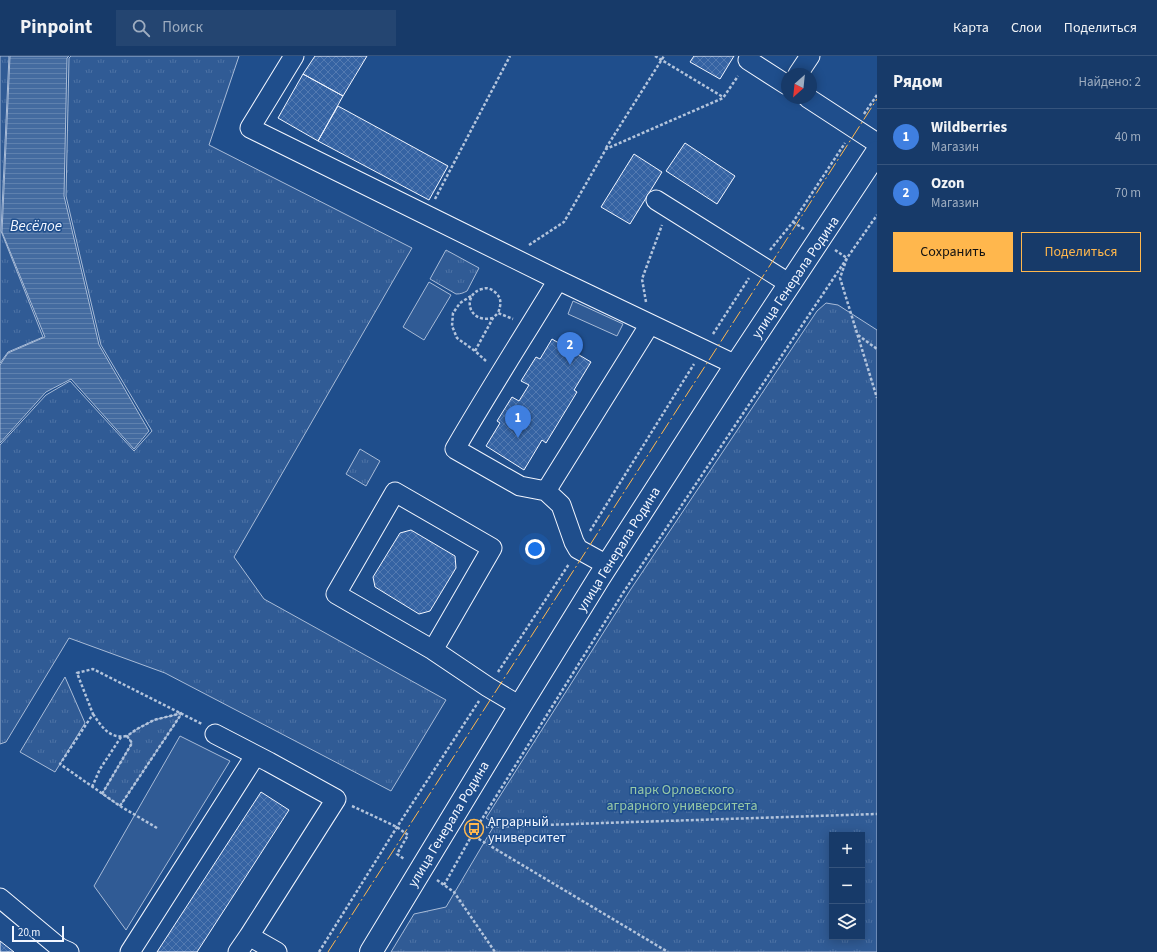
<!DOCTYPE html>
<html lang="ru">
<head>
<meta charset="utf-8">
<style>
  :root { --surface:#173a69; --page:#244571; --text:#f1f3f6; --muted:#9eadc0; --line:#36547d; --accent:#ffb74d }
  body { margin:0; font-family:"Source Sans 3",sans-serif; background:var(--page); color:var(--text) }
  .controls { position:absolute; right:12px; bottom:12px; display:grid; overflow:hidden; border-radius:0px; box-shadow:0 2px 10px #0003 }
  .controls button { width:36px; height:36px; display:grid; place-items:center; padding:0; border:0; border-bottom:1px solid var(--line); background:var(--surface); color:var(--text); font:20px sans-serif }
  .compass { position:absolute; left:781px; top:12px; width:36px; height:36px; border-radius:50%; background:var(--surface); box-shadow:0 2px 10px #0003; rotate:207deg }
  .scale { position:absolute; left:12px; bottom:10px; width:52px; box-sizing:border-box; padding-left:4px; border:2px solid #f2f6ff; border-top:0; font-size:11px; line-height:14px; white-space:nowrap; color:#f2f6ff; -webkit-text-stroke:3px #1f4e8c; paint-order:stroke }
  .you { position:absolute; left:535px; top:493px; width:14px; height:14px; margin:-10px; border:3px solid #fff; border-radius:50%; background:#1a73e8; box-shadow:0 0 0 6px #1a73e833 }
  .badge { display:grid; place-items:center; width:26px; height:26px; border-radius:50%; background:var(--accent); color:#fff; font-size:13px; font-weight:700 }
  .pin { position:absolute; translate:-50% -33px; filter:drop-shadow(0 1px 2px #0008) }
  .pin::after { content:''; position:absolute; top:21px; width:14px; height:12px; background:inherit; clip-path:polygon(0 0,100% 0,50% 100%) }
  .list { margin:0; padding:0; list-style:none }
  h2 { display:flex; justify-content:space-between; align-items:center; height:52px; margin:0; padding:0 16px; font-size:17px }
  h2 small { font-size:13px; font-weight:400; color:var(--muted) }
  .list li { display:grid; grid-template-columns:26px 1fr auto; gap:12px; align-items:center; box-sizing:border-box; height:56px; padding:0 16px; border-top:1px solid var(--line) }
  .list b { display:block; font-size:15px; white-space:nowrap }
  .list p { margin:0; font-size:13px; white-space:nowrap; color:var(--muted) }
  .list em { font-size:13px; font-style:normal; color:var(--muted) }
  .actions { display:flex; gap:8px; padding:12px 16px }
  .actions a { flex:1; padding:9px 0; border:1px solid var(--accent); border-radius:0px; text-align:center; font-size:14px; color:var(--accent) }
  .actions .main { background:var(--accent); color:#111 }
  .icon { flex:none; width:22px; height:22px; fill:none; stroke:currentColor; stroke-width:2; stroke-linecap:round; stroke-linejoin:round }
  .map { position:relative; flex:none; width:877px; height:896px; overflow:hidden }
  header { display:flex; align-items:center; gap:24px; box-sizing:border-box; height:56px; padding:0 20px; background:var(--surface); border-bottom:1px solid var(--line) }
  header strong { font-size:19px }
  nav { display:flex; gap:22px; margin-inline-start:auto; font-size:14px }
  .search { width:280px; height:36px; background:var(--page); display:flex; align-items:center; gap:10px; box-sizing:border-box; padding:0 14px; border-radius:0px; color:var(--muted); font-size:15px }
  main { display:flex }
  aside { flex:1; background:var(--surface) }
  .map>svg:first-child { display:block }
</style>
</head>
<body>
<header>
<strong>Pinpoint</strong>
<div class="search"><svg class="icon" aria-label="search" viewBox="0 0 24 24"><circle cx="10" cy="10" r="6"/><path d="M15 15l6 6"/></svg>Поиск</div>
<nav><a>Карта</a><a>Слои</a><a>Поделиться</a></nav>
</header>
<main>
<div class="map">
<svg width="877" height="896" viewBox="0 0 877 896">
  <defs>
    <pattern id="grass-tufts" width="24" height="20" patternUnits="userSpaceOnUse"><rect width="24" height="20" fill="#305b95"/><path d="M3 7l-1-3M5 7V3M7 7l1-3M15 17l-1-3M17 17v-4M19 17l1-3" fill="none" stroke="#4e73a5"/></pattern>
    <pattern id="water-rules" width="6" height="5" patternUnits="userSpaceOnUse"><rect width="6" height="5" fill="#446ba0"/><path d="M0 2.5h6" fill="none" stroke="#5f81ae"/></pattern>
    <pattern id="building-cross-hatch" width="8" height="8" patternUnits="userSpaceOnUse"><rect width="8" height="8" fill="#3563a3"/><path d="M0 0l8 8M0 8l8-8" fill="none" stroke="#537ab1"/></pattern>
  </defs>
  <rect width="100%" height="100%" fill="#1f4e8c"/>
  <!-- grass -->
  <path fill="url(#grass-tufts)" stroke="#a8bbd7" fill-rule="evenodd" d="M0,0H9L1,175L43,281L8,296L0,307Z
    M71,0H239L209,89L412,192L234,501L264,543L446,644L391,735L165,617L69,582L6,686L0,688V389L46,339L70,325L134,395L152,375L101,289L66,140L69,2Z
    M446,194L479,212L467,235C463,237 461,238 456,238L430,223Z
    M826,247L838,249L877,274V896H391L414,858L446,851L495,768L486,762L631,533L817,255ZM832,779H862V881H832Z
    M360,393L380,405L366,430L346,418Z
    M65,621L85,667L55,716L20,696Z
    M182,657L120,750L102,738L132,687L127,680L137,673L154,664Z"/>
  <!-- built -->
  <path fill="#305b95" stroke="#a8bbd7" d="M429,226L451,239L424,284L403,271Z
    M573,245L623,268L617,280L568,258Z
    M180,680L230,705L126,874L94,830Z"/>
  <!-- water -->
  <path fill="url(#water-rules)" stroke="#a8bbd7" d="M10,0H69L67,2L64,140L99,289L149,375L134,393L71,323L46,336L0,387V309L8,297L45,281L2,176Z"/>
  <!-- building -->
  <path fill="url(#building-cross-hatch)" stroke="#f2f6ff" d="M315,0H367L343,40L303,18Z
    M694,0H734L720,23L690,6Z
    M303,18L343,40L318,85L278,62Z
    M338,50L448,110L429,144L318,85Z
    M685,87L735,120L717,148L666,115Z
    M634,98L662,116L630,168L601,151Z
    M552,283L591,306L574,334L577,336L546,387L542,384L524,414L486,390L500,367L497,365L512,341L519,345L529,329L521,325L536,301L540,303Z
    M411,474L455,500L456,512L430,555L419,558L375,531L373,521L400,477Z
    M261,736L289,754L197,896H157Z
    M0,885L14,896H0Z"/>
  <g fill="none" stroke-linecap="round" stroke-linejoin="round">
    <defs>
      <path id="minor" d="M294,0L250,72L558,224L736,309
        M748,4L787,29
        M798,18L810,0
        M808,42L877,87
        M656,144L790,228
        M558,224C524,280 488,336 455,393L520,430L546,435L650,268
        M546,435L561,449L574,486L578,493L607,509
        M433,594L492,492L395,436L336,538L433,594L488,631L520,650
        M215,678L269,706L336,743L249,880L277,896
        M0,842L60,892L69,896
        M130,896L255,700
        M238,896L249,880"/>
      <path id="major" d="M371,896L520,650L599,522L736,309L877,96"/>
    </defs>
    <!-- minor casing -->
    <use href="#minor" stroke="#f2f6ff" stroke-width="21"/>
    <!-- major casing -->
    <use href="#major" stroke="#f2f6ff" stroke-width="24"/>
    <!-- path -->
    <path stroke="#b3c4dc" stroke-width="2.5" stroke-dasharray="3 2" stroke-linecap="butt" d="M655,0L723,41
      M864,58L877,39
      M606,92L664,0
      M435,143L510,0
      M793,166L804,173
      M529,189L564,166L606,93L723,42L738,20
      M770,194L793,166L845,87
      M835,194L847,202L840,222L877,342
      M471,240L460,247L453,257L452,270L457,282L475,295
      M646,246L642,223L662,169
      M493,262C467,268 462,238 482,233C487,231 492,233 496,237C502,243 501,249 498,257
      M713,278L749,222
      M858,279L877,293
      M486,305L475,295L493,262L498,257L513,263
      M590,475L694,308
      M498,616L569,508
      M93,658C102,671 109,683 127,680
      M92,731L100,713L121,681
      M102,738L132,687L127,680L137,673L154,664L182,657
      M120,750L182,657
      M352,750L397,771L408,779L397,798L404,803
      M157,772L120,750L60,708L93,658L77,617L93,613L202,668
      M472,779L623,537L847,202L877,159
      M478,782L483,771L877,758
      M437,824L454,836L495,896
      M444,829L472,779L668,896
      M319,896L397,771L479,645"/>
    <!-- minor -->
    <use href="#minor" stroke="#1f4e8c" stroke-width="19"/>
    <!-- major -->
    <use href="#major" stroke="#1f4e8c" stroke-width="22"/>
    <!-- power -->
    <path stroke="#ffb74d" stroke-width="1" stroke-dasharray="14 3 2 3" stroke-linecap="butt" d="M328,896L877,43"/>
  </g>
  <!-- icons -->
  <defs>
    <symbol id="bus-ring" viewBox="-11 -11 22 22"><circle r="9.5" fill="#1f4e8c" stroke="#ffb74d" stroke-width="1.5"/><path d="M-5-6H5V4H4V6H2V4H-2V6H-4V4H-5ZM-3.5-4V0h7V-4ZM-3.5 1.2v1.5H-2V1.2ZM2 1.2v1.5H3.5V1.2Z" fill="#ffb74d"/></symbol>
  </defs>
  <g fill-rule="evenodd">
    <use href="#bus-ring" x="463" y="762" width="22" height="22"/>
  </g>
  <g text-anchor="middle" stroke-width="3" stroke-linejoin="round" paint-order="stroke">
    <!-- street labels -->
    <g font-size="14" fill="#f2f6ff" stroke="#1f4e8c">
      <text transform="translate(795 221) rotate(-56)" y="5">улица Генерала Родина</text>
      <text transform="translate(618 493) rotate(-58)" y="5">улица Генерала Родина</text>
      <text transform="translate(448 768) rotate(-59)" y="5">улица Генерала Родина</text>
    </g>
    <!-- park labels -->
    <g font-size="14" fill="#97c8a6" stroke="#1f4e8c">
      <text x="682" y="738">парк Орловского<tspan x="682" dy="16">аграрного университета</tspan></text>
    </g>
    <!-- poi labels -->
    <g font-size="14" fill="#f2f6ff" stroke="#1f4e8c" text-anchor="start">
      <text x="488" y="770">Аграрный<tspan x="488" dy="16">университет</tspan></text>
    </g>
    <!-- water labels -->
    <g font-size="15" font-style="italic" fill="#f2f6ff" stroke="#1f4e8c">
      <text x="36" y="175">Весёлое</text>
    </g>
  </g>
</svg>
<div class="controls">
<button>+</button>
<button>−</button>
<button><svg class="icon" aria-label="layers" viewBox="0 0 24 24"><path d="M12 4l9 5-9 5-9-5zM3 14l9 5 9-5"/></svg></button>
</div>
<svg class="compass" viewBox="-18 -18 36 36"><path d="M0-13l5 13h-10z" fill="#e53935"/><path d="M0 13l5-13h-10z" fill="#9eadc0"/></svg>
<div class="scale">20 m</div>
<div class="you"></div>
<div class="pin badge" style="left:518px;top:382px;background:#3f7fe0">1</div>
<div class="pin badge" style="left:570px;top:309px;background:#3f7fe0">2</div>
</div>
<aside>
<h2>Рядом<small>Найдено: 2</small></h2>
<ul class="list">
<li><span class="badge" style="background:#3f7fe0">1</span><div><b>Wildberries</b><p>Магазин</p></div><em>40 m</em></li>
<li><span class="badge" style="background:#3f7fe0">2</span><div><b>Ozon</b><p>Магазин</p></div><em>70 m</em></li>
</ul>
<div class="actions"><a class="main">Сохранить</a><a>Поделиться</a></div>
</aside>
</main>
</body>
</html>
